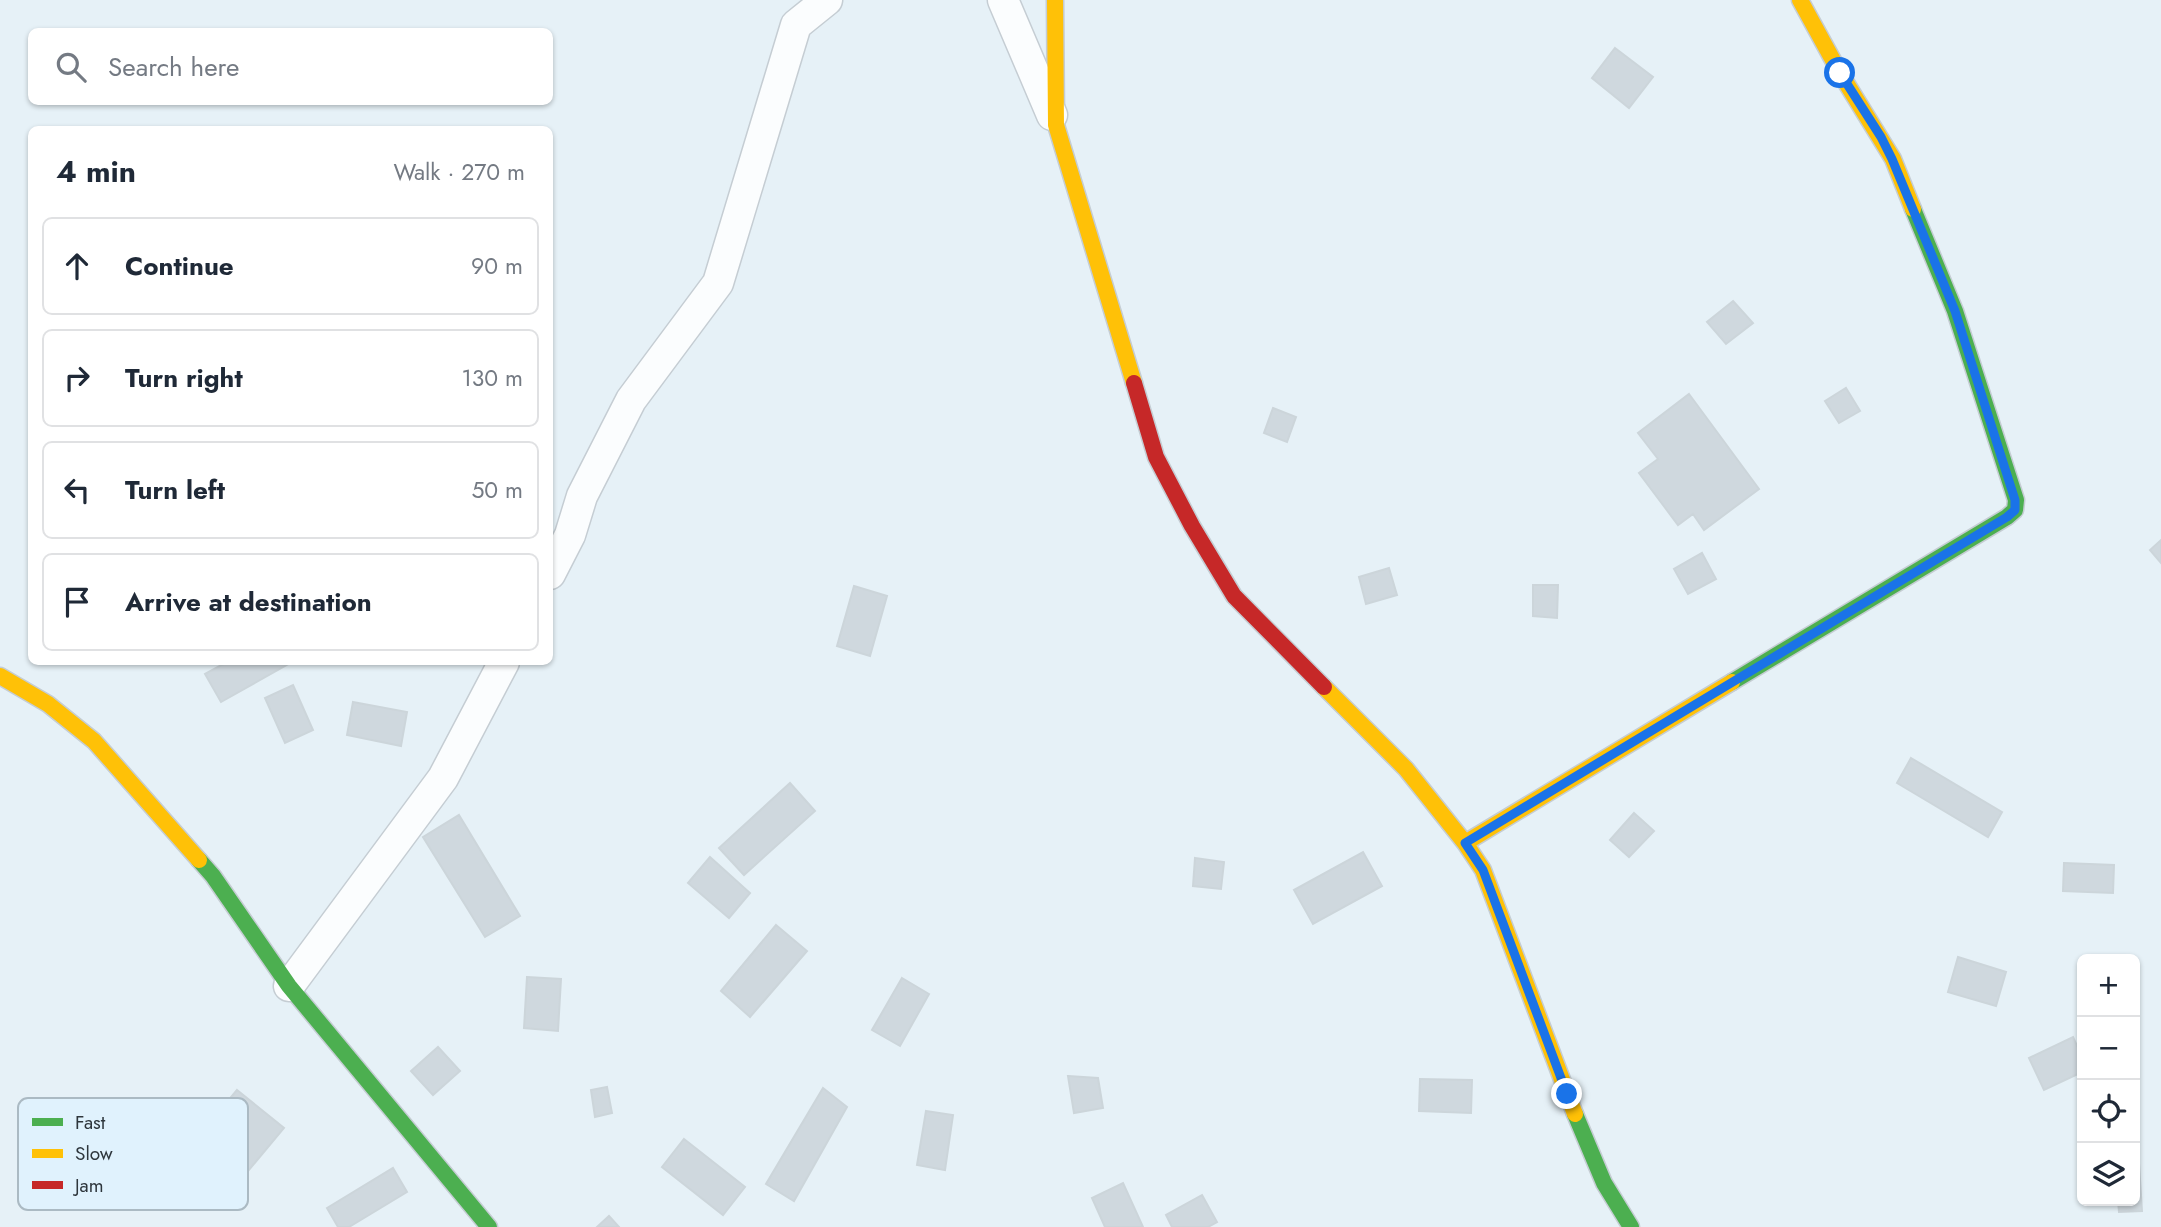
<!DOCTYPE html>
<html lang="en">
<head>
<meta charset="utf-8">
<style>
  :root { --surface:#fff; --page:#f6f6f7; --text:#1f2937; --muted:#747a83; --line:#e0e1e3 }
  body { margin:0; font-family:Jost,sans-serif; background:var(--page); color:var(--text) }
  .controls { position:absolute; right:21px; bottom:21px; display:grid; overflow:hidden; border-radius:10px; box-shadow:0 2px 5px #0004 }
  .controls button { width:63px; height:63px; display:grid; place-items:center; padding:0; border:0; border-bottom:2px solid var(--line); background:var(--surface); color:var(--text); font:35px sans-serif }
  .stop { position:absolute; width:21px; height:21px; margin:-16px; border:5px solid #1a73e8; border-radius:50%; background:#fff }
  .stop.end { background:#1a73e8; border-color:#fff; box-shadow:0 2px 7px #0008 }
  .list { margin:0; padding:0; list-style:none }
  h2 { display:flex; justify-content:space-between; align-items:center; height:91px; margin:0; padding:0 28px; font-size:30px }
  h2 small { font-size:23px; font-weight:400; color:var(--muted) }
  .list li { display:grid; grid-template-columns:46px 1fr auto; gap:21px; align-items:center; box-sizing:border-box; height:98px; margin:0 14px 14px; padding:0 14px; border:2px solid var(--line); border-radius:10px }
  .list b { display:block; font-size:26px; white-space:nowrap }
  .list em { font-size:23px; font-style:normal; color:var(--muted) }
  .icon { flex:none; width:38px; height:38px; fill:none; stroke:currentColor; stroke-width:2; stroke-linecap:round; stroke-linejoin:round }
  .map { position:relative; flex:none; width:2161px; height:1227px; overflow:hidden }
  .search { position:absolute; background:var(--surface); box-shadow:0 2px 5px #0004; left:28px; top:28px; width:525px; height:77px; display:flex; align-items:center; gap:18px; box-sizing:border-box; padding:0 24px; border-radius:10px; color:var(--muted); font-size:26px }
  .panel { position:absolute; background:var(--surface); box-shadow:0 2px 5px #0004; left:28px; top:126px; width:525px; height:539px; border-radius:10px }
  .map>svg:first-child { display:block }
</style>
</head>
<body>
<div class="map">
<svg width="2161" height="1227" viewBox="0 0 2161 1227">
  <rect width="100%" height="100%" fill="#e6f1f7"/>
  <!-- building -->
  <path fill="#cfd8de" stroke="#ccd5da" stroke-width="2" d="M1615,48L1653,77L1629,108L1592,78Z
    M1733,301L1753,323L1726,344L1707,322Z
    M1846,388L1860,411L1839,423L1825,401Z
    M1689,394L1759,489L1704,530L1693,514L1678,525L1639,473L1658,459L1638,433Z
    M1273,408L1296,417L1287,442L1264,433Z
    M2161,540V563L2150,550Z
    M1702,553L1716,579L1688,594L1674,569Z
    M1389,568L1397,595L1366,604L1359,577Z
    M1533,585H1558L1557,618L1533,616Z
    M854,586L887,596L870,656L837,646Z
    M227,662H292L221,702L205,674Z
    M293,685L313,730L285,743L265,698Z
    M353,702L407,712L401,746L347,735Z
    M1911,758L2002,812L1988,837L1897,783Z
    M790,783L815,811L744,875L719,848Z
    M1634,813L1654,831L1629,857L1610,840Z
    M459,815L520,916L485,937L423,837Z
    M1363,852L1382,886L1313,924L1294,890Z
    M710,857L750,893L729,918L688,883Z
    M1195,858L1224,862L1221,889L1193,886Z
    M2064,863L2114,865L2113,893L2063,891Z
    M776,925L807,951L750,1017L721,991Z
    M1958,957L2006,972L1996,1006L1948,992Z
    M527,977L561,979L558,1031L524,1028Z
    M902,978L929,994L900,1046L872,1030Z
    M2073,1037L2082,1057V1072L2044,1090L2029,1058Z
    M438,1047L460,1071L433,1095L411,1071Z
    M1068,1076L1098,1078L1103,1108L1074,1113Z
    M1420,1079L1472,1080L1471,1113L1419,1111Z
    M607,1087L612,1113L595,1117L591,1090Z
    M823,1088L847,1107L794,1201L766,1184Z
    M237,1090L284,1128L248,1171L202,1132Z
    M926,1111L953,1115L945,1170L917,1165Z
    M684,1139L745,1187L723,1215L662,1167Z
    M2135,1163H2139L2142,1211L2119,1212L2118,1201H2135Z
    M393,1168L407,1192L349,1227H338L327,1208Z
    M1123,1183L1143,1227H1105L1092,1198Z
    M1202,1195L1217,1222L1208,1227H1172L1166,1215Z
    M609,1216L619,1227H597Z"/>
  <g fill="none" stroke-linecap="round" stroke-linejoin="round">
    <defs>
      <path id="street" d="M1003,0L1052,115
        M550,574L570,535L582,496L631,400L718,283L796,25L827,0
        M289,986L443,778L504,662"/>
      <path id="fast" d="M1732,682L2007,517L2015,510L2016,500L1955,311L1913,209
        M199,860L213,876L289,986L489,1227
        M1575,1114L1604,1183L1631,1227"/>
      <path id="slow" d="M1055,0L1056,125L1134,383
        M1800,0L1840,73L1893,159L1913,209
        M0,676L48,704L94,741L199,860
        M1324,687L1406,769L1465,843L1483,870L1575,1114
        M1465,843L1732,682"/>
      <path id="jam" d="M1134,383L1156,457L1192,526L1234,596L1324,687"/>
    </defs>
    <!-- street casing -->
    <use href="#street" stroke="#c5cdd3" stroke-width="33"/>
    <!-- fast casing -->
    <use href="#fast" stroke="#c5cdd3" stroke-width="19"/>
    <!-- slow casing -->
    <use href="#slow" stroke="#c5cdd3" stroke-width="19"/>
    <!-- jam casing -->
    <use href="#jam" stroke="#c5cdd3" stroke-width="19"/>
    <!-- street -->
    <use href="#street" stroke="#fbfdfe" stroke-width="30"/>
    <!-- fast -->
    <use href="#fast" stroke="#4caf50" stroke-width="16"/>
    <!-- slow -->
    <use href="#slow" stroke="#ffc107" stroke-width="16"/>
    <!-- jam -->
    <use href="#jam" stroke="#c62828" stroke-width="16"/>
  </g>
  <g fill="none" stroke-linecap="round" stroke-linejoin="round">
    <!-- route -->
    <path stroke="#1a73e8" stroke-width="9" d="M1567,1094L1483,870L1465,843L2007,517L2015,510V500L1955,311L1892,159L1881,137L1840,73"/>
  </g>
  <!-- legend -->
  <rect x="18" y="1098" width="230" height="112" rx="10" fill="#e0f2fd" stroke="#abbac3" stroke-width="2"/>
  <rect x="32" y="1118" width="31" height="8" fill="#4caf50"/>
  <rect x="32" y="1149" width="31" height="9" fill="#ffc107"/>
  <rect x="32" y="1181" width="31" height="8" fill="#c62828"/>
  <g font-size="19" fill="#2e363c">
    <text x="75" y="1129">Fast</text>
    <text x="75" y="1160">Slow</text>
    <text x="75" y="1192">Jam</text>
  </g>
</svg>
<div class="controls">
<button>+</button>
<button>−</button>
<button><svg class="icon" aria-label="locate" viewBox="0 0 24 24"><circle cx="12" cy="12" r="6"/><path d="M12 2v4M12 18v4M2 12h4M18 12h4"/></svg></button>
<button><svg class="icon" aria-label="layers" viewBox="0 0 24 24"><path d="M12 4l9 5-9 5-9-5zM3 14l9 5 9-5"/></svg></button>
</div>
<div class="stop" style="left:1840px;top:73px"></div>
<div class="stop end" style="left:1567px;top:1094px"></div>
<div class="search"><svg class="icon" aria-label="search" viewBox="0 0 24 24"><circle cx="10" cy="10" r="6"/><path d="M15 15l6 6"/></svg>Search here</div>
<section class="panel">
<h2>4 min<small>Walk · 270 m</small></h2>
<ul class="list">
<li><svg class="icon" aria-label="ahead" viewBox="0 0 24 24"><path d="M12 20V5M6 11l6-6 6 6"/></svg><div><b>Continue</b></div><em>90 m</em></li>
<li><svg class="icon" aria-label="right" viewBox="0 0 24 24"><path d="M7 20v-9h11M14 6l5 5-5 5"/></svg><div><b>Turn right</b></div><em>130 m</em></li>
<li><svg class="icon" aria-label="left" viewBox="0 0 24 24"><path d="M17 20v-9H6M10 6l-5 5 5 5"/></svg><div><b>Turn left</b></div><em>50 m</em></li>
<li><svg class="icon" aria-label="arrive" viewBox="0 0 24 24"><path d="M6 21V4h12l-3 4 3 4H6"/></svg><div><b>Arrive at destination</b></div></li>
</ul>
</section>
</div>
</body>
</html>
